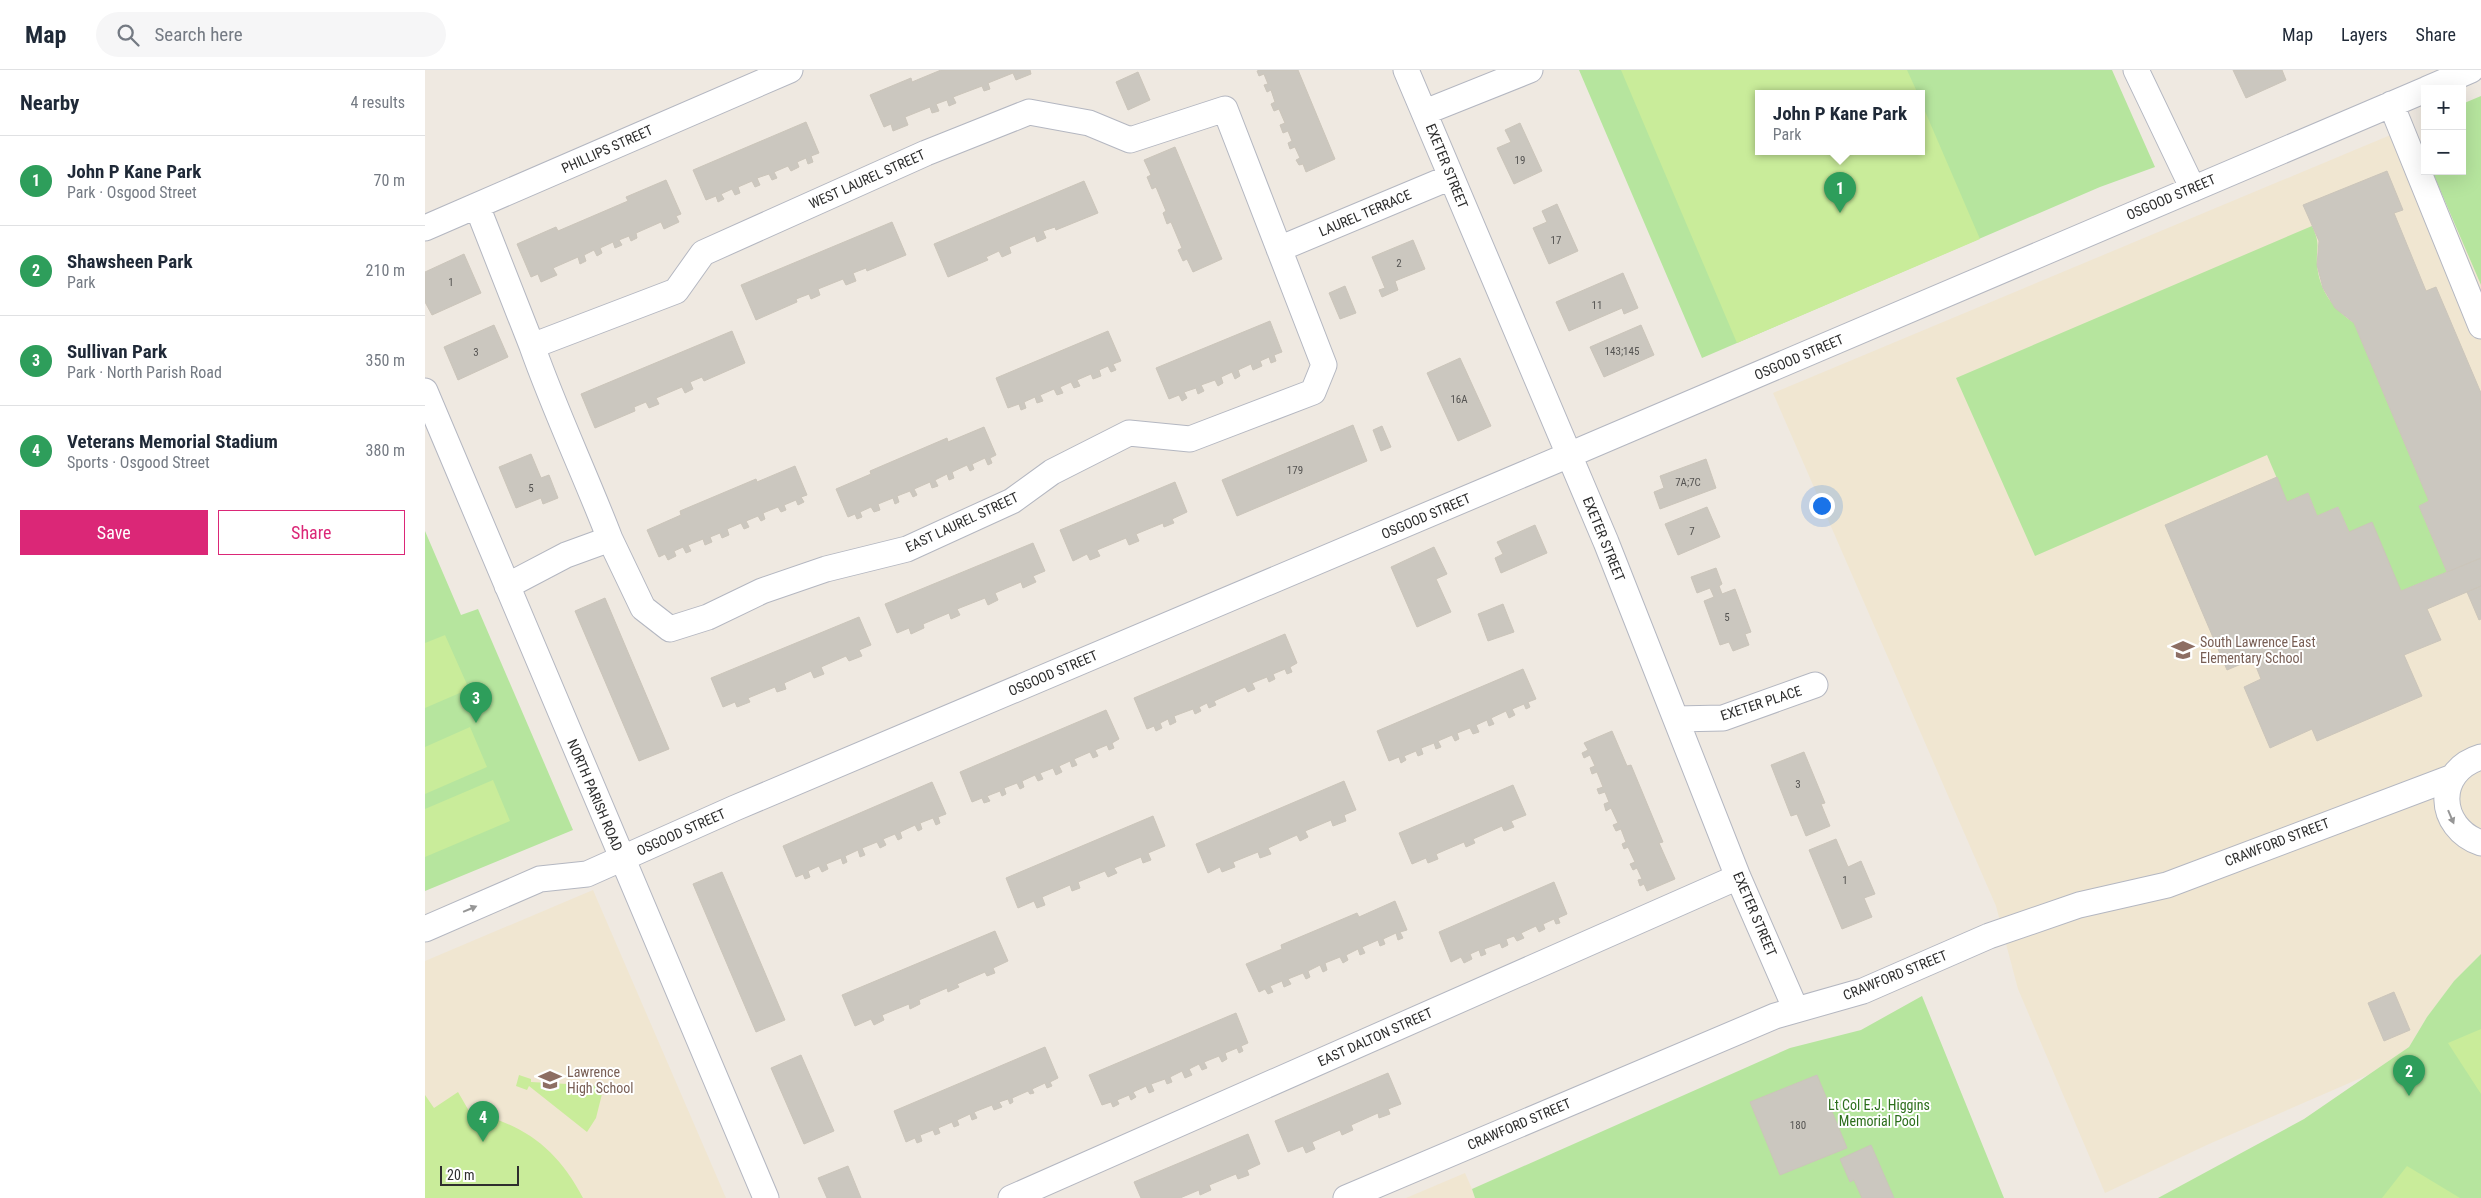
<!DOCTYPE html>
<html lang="en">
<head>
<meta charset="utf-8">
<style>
  :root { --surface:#fff; --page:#f6f6f7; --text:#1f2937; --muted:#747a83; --line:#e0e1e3; --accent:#db2777 }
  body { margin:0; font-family:"Roboto Condensed",sans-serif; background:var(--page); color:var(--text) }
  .controls { position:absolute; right:15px; top:15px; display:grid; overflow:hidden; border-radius:0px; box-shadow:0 5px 20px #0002 }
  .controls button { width:45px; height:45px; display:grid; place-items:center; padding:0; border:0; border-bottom:1px solid var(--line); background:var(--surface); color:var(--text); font:25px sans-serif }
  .scale { position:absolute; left:15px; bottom:12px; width:79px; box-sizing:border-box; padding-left:5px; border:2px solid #2e2e2e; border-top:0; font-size:14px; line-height:18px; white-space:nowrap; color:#2e2e2e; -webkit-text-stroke:4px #fff; paint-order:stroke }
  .you { position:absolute; left:1396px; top:435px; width:18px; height:18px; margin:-12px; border:4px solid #fff; border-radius:50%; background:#1a73e8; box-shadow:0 0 0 8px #1a73e833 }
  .badge { display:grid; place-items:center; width:32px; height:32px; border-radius:50%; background:var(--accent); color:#fff; font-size:16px; font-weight:700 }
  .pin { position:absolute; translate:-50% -41px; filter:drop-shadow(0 1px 2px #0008) }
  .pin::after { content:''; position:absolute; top:26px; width:18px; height:15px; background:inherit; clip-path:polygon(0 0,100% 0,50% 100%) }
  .popup { position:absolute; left:1330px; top:20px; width:170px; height:65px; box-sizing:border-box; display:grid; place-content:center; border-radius:0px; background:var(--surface); filter:drop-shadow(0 1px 4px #0005); font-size:16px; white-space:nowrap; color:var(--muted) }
  .popup b { font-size:19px; color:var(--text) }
  .popup::after { content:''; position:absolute; left:50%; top:100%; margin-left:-10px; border:10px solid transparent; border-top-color:var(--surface) }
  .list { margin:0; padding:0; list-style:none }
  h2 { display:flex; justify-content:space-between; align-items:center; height:65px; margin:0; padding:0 20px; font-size:21px }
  h2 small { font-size:16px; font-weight:400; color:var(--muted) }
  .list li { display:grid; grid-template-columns:32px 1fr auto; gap:15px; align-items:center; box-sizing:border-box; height:90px; padding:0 20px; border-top:1px solid var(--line) }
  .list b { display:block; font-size:19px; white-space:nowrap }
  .list p { margin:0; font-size:16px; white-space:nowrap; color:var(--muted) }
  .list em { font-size:16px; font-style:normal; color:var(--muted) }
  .actions { display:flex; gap:10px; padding:15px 20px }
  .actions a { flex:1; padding:11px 0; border:1px solid var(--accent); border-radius:0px; text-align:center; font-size:18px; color:var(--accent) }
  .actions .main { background:var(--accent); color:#fff }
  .icon { flex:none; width:28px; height:28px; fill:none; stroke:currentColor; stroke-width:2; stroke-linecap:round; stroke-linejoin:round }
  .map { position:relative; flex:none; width:2056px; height:1128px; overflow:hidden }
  header { display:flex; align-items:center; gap:30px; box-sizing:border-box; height:70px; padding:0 25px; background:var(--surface); border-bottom:1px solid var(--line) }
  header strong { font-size:24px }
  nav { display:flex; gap:28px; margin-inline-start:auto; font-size:18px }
  .search { width:350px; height:45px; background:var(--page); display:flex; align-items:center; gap:12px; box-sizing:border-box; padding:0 18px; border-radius:28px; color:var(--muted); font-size:19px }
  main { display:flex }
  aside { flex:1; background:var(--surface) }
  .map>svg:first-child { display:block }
</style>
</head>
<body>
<header>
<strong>Map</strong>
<div class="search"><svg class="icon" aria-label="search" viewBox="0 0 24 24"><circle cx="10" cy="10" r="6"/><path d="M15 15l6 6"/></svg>Search here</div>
<nav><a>Map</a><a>Layers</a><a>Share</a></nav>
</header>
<main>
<aside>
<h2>Nearby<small>4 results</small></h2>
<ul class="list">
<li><span class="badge" style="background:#2e9e5b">1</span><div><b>John P Kane Park</b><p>Park · Osgood Street</p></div><em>70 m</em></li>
<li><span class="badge" style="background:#2e9e5b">2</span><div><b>Shawsheen Park</b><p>Park</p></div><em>210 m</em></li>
<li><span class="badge" style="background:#2e9e5b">3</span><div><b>Sullivan Park</b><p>Park · North Parish Road</p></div><em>350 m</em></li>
<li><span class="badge" style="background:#2e9e5b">4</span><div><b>Veterans Memorial Stadium</b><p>Sports · Osgood Street</p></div><em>380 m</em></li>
</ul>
<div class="actions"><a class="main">Save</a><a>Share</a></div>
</aside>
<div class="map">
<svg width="2056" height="1128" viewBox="0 0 2056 1128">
  <rect width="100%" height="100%" fill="#efe9e1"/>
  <!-- education -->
  <path fill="#f0e6d1" d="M1987,56L2056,215V884L2029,911L2002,947L1984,977L1945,1004L1784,1074L1680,1123L1593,919L1571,836L1348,323Z
    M168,820L301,1128H0V891Z
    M1040,1103L1051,1128H981Z"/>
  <!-- green -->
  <path fill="#b6e59e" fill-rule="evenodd" d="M1154,0H1687L1730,97L1675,117L1277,288ZM1334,24H1496V82H1334Z
    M2056,26V215L2007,101H2037V34Z
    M1887,156C1896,175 1891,176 1892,194C1894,220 1908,239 1929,253L2004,431L1994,436L2022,502L1976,521L1924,462L1913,437L1892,446L1883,423L1862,432L1842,385L1610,486L1531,308Z
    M0,461L36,545L53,539L148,760L0,821Z
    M2056,884V1128H1733L1879,1049L1984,977L2002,947L2029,911Z
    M1497,926L1579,1128H1050L1047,1119L1365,978L1436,960Z"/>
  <!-- pitch -->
  <path fill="#c9ec9a" d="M1196,0H1482L1493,24H1334V82H1496V32L1555,169L1312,273Z
    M20,565L44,619L0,638V573Z
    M45,657L62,697L0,724V677Z
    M68,710L85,751L0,787V739Z
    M2056,959V1024L2023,973Z
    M94,1005L106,1009V1012L179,1016L171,1048L162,1062L104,1016L102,1020L91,1016Z
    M33,1022L44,1041C99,1055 131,1077 158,1128H0V1025L9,1038Z
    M1982,1096L2035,1128H1957Z"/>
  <!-- building -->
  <path fill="#cbc7bf" stroke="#cbc5ba" d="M516,0H605L606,4L591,10L588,3L563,13L565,19L559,21L557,16L528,27L531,33L524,36L522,30L511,34L514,41L507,43L505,37L480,47L483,55L468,61L466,54L459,57L445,25L486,8L487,12Z
    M835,0H873L910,89L881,102L878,94L874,95L871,90L875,88L870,77L865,79L863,73L867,71L863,61L858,63L855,55L860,53L854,39L849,41L846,34L850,32L846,20L842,22L839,15L843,14L839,4L834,6L832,1Z
    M1808,0H1857L1861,10L1821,28Z
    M713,2L725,30L703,40L691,12Z
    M381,52L394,83L386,86L388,92L383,94L381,88L372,92L374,97L366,101L363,96L349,102L352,108L347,110L344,104L332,108L335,115L330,117L327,111L313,117L315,123L310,125L307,119L296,124L299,129L293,132L291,126L281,130L268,100Z
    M1095,53L1117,101L1089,114L1072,78L1086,72L1080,60Z
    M750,77L797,189L768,202L762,189L758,191L753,180L757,178L746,152L742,154L738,143L741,141L731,117L727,119L722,107L726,105L719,90Z
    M1962,101L1978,140L1969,143L2001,221L2011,217L2056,323V488L2022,502L1994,436L2004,431L1929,253L1910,238L1898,218L1892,195L1894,171L1878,135Z
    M241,110L256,144L251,146L254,152L239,159L236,152L211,163L212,168L206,171L204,166L194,170L197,175L190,178L188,172L175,178L177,183L172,186L169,180L159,185L161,191L155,194L153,187L128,198L132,205L116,212L113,204L106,207L92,174L131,157L133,161L203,131L201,127Z
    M659,111L673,143L631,160L630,157L618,161L621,168L612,172L610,166L584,177L586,183L577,187L574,181L561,187L563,190L523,207L509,174Z
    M1132,134L1153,181L1124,194L1108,158L1122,152L1117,141Z
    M467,152L481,185L442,201L441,198L428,203L431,211L421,215L418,209L393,219L395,225L386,229L384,224L371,229L372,232L331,250L316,215Z
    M988,170L1000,199L970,211L973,220L957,227L954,220L960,218L947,187Z
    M39,184L56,223L7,245L0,232V202Z
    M1198,203L1213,238L1199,244L1197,238L1144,261L1131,232Z
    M920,216L931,243L915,249L904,223Z
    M845,251L857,282L849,285L851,291L846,293L844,287L835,291L837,296L828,300L826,294L813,300L815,306L810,309L807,302L796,307L798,313L793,316L790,310L776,315L779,321L773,324L771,318L759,322L762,328L757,331L754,325L744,329L731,298Z
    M69,255L83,287L33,310L19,277Z
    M1216,255L1229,285L1179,307L1165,277Z
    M307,261L320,293L279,311L277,307L265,312L268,319L260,323L257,317L231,328L234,334L224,338L221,332L209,337L210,341L170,358L156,324Z
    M683,261L696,291L688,294L691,300L686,302L683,296L674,300L676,306L668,309L666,304L652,310L655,316L649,318L646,312L635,317L638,323L632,325L629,319L615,325L618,331L612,333L610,327L599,332L601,338L596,340L594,334L583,338L571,308Z
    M1035,288L1066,356L1033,371L1002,303Z
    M928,355L942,391L812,446L797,410Z
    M957,356L966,377L956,381L948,360Z
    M559,357L571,385L565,388L567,393L563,395L560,388L547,394L549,399L545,401L542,395L527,402L529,408L524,410L522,404L510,410L513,416L507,418L505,412L489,419L492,425L488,427L485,421L472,426L474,432L470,434L468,428L453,434L455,440L449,442L446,437L435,442L437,447L432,449L430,444L423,447L411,419L446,404L445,401L522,368L523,372Z
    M106,384L116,408L124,405L133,428L118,434L116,428L91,438L74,397Z
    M1281,389L1291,418L1235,439L1229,422L1239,418L1235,406Z
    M370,396L382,425L376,427L379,432L373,435L371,430L359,435L361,440L356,442L353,437L338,443L340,449L336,451L333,446L321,451L324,457L319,459L316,453L302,459L304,465L297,468L295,463L285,467L287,472L280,475L278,469L263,475L266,481L261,483L258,477L249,481L251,486L243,490L240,484L234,487L222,460L256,445L255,441L331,409L332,412Z
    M1852,407L1862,432L1883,423L1892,446L1913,437L1924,462L1947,452L1976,521L2056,488V516L2002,539L2016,570L1979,585L1997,626L1892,671L1887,659L1845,678L1819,617L1836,609L1828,589L1802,600L1740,455Z
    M750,412L762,442L747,449L749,453L739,457L738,453L711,464L714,471L704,475L701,468L672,480L675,486L665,490L662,484L648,491L635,460Z
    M1282,437L1295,467L1253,485L1240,454Z
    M1110,455L1122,483L1076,503L1070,488L1078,484L1072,472Z
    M608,473L620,501L608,506L611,512L598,518L596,512L570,523L573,530L563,535L560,528L532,539L535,545L526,549L524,543L498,554L499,558L486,564L484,558L472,563L460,534Z
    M1009,477L1022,504L1011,509L1026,542L992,557L966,497Z
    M1291,498L1297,514L1294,516L1297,524L1310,519L1326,562L1320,564L1324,575L1308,581L1304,572L1295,575L1279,531L1289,527L1285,518L1272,523L1266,507Z
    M2056,516V549L2054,550L2042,522Z
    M180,528L244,679L214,691L150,541Z
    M1078,534L1089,562L1063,571L1053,544Z
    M434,547L446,575L434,580L437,586L424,591L421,586L396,597L399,604L389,608L386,601L359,613L361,619L352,622L350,617L323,628L325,632L312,637L310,632L298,637L286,608Z
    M860,564L872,593L865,597L867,602L862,604L860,599L848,604L850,609L844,612L842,607L827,613L830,619L823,622L820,617L789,631L791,635L784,638L782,633L774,637L776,641L770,644L768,639L749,646L751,652L745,655L743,649L735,653L737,658L731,661L729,656L722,659L709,628Z
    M1098,599L1111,629L1103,632L1105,637L1101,639L1099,634L1087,639L1090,645L1084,648L1081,641L1066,648L1069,654L1064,656L1062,650L1051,655L1054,662L1048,664L1045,658L1032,663L1034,669L1030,671L1027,665L1013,671L1016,677L1011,679L1009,673L996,678L998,684L993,686L991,681L979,686L981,690L976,693L974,687L964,691L952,661Z
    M681,640L694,669L687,673L689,678L684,680L682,675L670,680L673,686L668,688L665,682L649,689L652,695L647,697L645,691L634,696L637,702L631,705L628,698L615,703L618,709L613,711L610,705L597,711L599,717L595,719L592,713L579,718L581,724L577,726L575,721L562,726L565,731L559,733L557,728L547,732L535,702Z
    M1187,661L1202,696L1206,695L1238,772L1234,773L1250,809L1222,821L1219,814L1215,816L1213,810L1217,809L1212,798L1208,800L1205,794L1210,792L1203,777L1199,779L1197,774L1201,772L1196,759L1191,761L1188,755L1193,753L1186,738L1181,741L1179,734L1184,732L1180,722L1174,724L1172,719L1178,717L1172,702L1167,704L1165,698L1170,696L1165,685L1159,688L1157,683L1163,680L1159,673Z
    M1379,682L1400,733L1396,734L1405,756L1381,766L1372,744L1366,746L1346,695Z
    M919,711L931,740L919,745L921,751L908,756L906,750L880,761L883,767L875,771L872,765L843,778L846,784L835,788L833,782L808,792L810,797L797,802L795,797L783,803L771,774Z
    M507,712L521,744L513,747L515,753L511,755L508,748L495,753L497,759L493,761L490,755L475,762L477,768L473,770L470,764L458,769L461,775L455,778L452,772L437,778L440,785L435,787L433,780L420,786L422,792L418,794L416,788L401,794L403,799L397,802L394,796L383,801L385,807L380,809L378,804L371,807L358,776Z
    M1088,715L1101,745L1086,751L1089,757L1079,761L1077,756L1048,769L1050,773L1041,777L1039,772L1011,784L1013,789L1003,793L1001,788L987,794L974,763Z
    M728,746L740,776L723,783L726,790L718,793L716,787L689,798L692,803L683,807L680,801L653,812L655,818L647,821L645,815L617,827L620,835L612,838L609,831L593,838L581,808Z
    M1411,769L1423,797L1436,791L1450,824L1439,828L1447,847L1417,859L1384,780Z
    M297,802L360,950L331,962L268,814Z
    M1129,812L1142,844L1133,848L1135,853L1131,854L1129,849L1118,854L1120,859L1114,862L1111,856L1096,863L1099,868L1092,871L1089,866L1081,869L1083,875L1077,878L1075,873L1059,879L1061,884L1056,886L1054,880L1045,884L1047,889L1039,893L1036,887L1026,892L1014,862Z
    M970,831L982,860L975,862L978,868L973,870L971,863L958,869L960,874L955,876L953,870L937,877L940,883L935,885L933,879L921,885L923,890L918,893L915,887L900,893L902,900L898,902L895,895L883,901L885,907L881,909L878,903L863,909L866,914L859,917L857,911L845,916L848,922L843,924L840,919L834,922L821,894L857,879L856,875L932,843L934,847Z
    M570,861L583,891L568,898L570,903L562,906L560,902L532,914L534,917L523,922L522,918L494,930L495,934L485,939L484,934L457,945L459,950L449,955L446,949L430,956L417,925Z
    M1969,922L1985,960L1959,971L1943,933Z
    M811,943L823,973L816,976L818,981L814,983L812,978L800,983L802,989L797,992L794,986L779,992L782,998L777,1000L774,994L764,999L767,1005L760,1008L757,1001L745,1007L747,1012L742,1014L740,1009L726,1014L729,1021L724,1023L721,1016L708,1022L711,1027L706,1030L704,1025L692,1030L694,1034L688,1037L686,1032L677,1035L664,1005Z
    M620,977L633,1008L625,1012L627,1016L622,1018L620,1013L607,1019L609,1023L605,1024L603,1021L587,1028L588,1032L585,1034L583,1029L574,1032L577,1037L569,1040L567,1035L549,1042L552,1048L547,1050L545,1044L532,1050L534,1055L529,1057L527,1052L513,1058L515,1063L510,1065L508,1060L495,1065L497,1071L492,1073L490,1068L481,1072L469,1041Z
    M376,985L409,1061L379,1074L346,998Z
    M963,1003L976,1034L963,1039L965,1044L954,1048L953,1043L926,1055L928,1060L917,1065L915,1060L887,1072L890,1079L881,1083L878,1076L863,1082L850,1051Z
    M1392,1005L1422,1078L1355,1105L1325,1032Z
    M823,1064L835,1094L822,1100L824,1105L813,1109L811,1104L784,1115L786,1120L775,1125L774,1120L755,1128H716L709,1112Z
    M1446,1075L1469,1128H1437L1429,1110L1425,1112L1415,1089Z
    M423,1096L436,1128H402L393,1108Z"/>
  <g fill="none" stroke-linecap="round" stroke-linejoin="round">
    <defs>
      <path id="minor" d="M981,0L1181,472L1313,807L1371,940
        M1711,0L1768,119
        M2002,19L2046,0
        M1966,34L2056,256
        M1000,42L1105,0
        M52,136L107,276L251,221L278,183L501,83L604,42L664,53L705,70L800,39L899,295L888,322L765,369L704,363L627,402L587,431L482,479L401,499L337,521L283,547L245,559L218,538L185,469L141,485L82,516
        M0,158L365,0
        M854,179L1026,107
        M107,276C130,341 160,404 185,469
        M0,321L341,1128
        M1251,649L1298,648L1390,615
        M2056,687C2009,701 2012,758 2056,773
        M0,859L115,809L162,804L310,738L1144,385L2000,20
        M586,1128L1313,807
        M921,1128L1350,946L1438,921L1564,866L1654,835L1742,815L2028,707"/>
    </defs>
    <!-- minor casing -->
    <use href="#minor" stroke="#b4b7c1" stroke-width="27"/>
    <!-- minor -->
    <use href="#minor" stroke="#fff" stroke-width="25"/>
  </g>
  <!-- one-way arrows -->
  <defs><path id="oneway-solid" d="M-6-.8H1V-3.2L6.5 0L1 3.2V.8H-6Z" transform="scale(1.25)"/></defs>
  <g fill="#969696">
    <use href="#oneway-solid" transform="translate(2026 747) rotate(67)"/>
    <use href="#oneway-solid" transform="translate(45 839) rotate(-23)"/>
  </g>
  <!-- icons -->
  <defs>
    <symbol id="school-bare" viewBox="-9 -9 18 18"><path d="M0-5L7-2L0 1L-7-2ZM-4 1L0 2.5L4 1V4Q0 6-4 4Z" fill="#8d6e63" stroke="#fff" stroke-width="2.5" paint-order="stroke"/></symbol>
  </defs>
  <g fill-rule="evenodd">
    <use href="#school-bare" x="1742" y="564" width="32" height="32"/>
    <use href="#school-bare" x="109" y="994" width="32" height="32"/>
  </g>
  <g text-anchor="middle" stroke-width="4" stroke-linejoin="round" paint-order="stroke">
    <!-- number labels -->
    <g font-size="11" fill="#555452">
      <text x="1095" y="94">19</text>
      <text x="1131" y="174">17</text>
      <text x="974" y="197">2</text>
      <text x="26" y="216">1</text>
      <text x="1172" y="239">11</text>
      <text x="1197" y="285">143;145</text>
      <text x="51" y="286">3</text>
      <text x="1034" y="333">16A</text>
      <text x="870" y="404">179</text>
      <text x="1263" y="416">7A;7C</text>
      <text x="106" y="422">5</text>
      <text x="1267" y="465">7</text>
      <text x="1302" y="551">5</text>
      <text x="1373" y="718">3</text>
      <text x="1420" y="814">1</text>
      <text x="1373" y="1059">180</text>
    </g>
    <!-- street labels -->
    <g font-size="14" fill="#2e2e2e" stroke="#fff">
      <text transform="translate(182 79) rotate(-24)" y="5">PHILLIPS STREET</text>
      <text transform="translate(1022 96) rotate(68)" y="5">EXETER STREET</text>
      <text transform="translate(442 109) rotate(-24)" y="5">WEST LAUREL STREET</text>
      <text transform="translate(1746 127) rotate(-23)" y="5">OSGOOD STREET</text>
      <text transform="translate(940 143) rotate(-23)" y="5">LAUREL TERRACE</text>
      <text transform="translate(1374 287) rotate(-23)" y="5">OSGOOD STREET</text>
      <text transform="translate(1001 446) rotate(-23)" y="5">OSGOOD STREET</text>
      <text transform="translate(537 452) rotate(-25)" y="5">EAST LAUREL STREET</text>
      <text transform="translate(1179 469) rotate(68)" y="5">EXETER STREET</text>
      <text transform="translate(628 603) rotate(-23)" y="5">OSGOOD STREET</text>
      <text transform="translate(1336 633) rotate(-18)" y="5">EXETER PLACE</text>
      <text transform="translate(170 725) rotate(67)" y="5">NORTH PARISH ROAD</text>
      <text transform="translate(256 762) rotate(-24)" y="5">OSGOOD STREET</text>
      <text transform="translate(1852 772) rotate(-21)" y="5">CRAWFORD STREET</text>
      <text transform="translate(1330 844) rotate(67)" y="5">EXETER STREET</text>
      <text transform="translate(1470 905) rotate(-22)" y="5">CRAWFORD STREET</text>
      <text transform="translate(950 967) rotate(-24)" y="5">EAST DALTON STREET</text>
      <text transform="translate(1094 1054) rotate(-23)" y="5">CRAWFORD STREET</text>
    </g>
    <!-- education labels -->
    <g font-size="14" fill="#785e54" stroke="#fff" text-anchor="start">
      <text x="1775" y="577">South Lawrence East<tspan x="1775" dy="16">Elementary School</tspan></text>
      <text x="142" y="1007">Lawrence<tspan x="142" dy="16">High School</tspan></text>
    </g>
    <!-- park labels -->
    <g font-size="14" fill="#2c6e1b" stroke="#fff">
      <text x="1454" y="1040">Lt Col E.J. Higgins<tspan x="1454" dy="16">Memorial Pool</tspan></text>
    </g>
  </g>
</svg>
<div class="controls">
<button>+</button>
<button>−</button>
</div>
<div class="scale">20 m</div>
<div class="you"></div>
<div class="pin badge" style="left:1415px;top:143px;background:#2e9e5b">1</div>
<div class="popup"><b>John P Kane Park</b>Park</div>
<div class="pin badge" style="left:1984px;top:1026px;background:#2e9e5b">2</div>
<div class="pin badge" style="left:51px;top:653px;background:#2e9e5b">3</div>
<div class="pin badge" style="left:58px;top:1072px;background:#2e9e5b">4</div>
</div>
</main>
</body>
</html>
